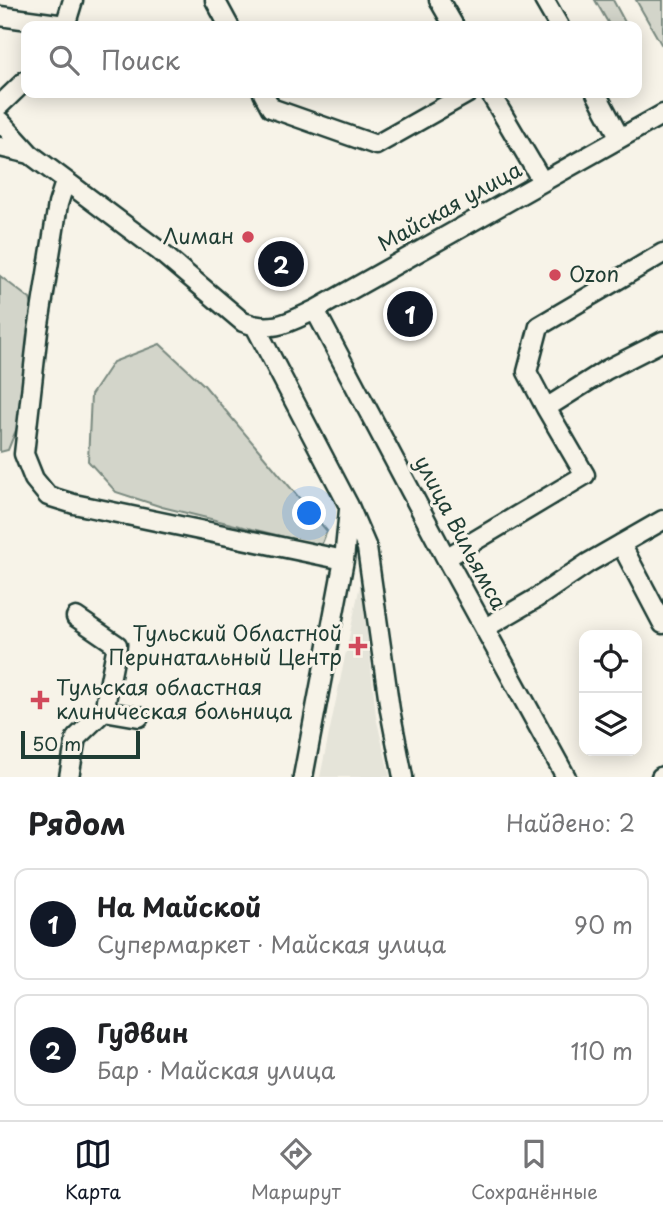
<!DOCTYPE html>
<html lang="ru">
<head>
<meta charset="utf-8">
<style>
  :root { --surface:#fff; --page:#f6f6f6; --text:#202124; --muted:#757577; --line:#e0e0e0; --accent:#111827 }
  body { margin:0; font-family:"Playpen Sans",sans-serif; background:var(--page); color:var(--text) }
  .controls { position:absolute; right:21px; bottom:21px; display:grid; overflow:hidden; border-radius:14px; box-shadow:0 4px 18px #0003 }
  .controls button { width:63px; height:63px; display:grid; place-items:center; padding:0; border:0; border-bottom:2px solid var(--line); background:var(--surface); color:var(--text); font:35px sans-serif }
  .scale { position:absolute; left:21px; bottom:18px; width:119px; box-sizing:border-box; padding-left:7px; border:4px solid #1f3d34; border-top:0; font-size:19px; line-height:24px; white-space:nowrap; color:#1f3d34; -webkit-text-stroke:5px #f7f3e8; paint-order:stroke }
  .you { position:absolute; left:310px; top:514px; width:24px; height:24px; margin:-18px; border:5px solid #fff; border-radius:50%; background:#1a73e8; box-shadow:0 0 0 10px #1a73e833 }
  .badge { display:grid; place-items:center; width:46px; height:46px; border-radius:50%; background:var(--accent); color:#fff; font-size:23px; font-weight:700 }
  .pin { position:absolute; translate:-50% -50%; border:4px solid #fff; box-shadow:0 2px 7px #0006 }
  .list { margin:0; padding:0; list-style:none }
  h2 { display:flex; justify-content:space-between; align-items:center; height:91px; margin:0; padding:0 28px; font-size:30px }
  h2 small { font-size:23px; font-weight:400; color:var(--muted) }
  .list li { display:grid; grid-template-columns:46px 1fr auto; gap:21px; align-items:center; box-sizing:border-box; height:112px; margin:0 14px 14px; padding:0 14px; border:2px solid var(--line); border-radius:14px }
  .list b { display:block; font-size:26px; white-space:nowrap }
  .list p { margin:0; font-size:23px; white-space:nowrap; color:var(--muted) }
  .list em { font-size:23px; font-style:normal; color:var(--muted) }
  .icon { flex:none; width:38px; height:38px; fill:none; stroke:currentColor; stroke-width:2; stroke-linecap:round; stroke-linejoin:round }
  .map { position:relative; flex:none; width:663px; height:777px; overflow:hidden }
  .search { position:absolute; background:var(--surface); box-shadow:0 4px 18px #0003; left:21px; right:21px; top:21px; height:77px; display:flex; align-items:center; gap:18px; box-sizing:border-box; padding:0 24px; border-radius:14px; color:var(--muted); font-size:26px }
  .sheet { height:343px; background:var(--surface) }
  nav { display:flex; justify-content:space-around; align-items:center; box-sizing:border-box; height:98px; border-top:2px solid var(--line); background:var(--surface); font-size:19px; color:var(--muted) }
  nav a { display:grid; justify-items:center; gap:4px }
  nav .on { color:var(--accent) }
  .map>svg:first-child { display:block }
</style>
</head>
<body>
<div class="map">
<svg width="663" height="777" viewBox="0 0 663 777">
  <rect width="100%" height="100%" fill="#f7f3e8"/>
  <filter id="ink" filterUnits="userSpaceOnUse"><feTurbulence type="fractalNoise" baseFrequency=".0143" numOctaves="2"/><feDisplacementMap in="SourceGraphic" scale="14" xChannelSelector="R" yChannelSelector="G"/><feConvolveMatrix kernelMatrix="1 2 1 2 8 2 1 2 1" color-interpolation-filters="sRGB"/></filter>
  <g filter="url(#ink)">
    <!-- built -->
    <path fill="#e5e4d9" d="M362,575L376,717L390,777H320Z"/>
    <!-- green -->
    <path fill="#d3d5ca" stroke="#79897f" stroke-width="2" d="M595,0H613L627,26H610Z
      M636,0H663V43L661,44Z
      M0,276L30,299L35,315L21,418L8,450L0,452Z
      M160,344L204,385L327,531L321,546L162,507L116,492L88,461L91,395L113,362Z"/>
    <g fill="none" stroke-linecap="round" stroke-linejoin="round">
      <defs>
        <path id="minor" d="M215,0L229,26
          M439,0L454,26
          M544,0L559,26
          M0,16L65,25
          M65,26L73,0
          M263,93L271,108L376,145L468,93
          M490,93L542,181
          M596,93L620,138
          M0,105L26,80
          M0,121L30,154L158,250L243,322C273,333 289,322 315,310L663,114
          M0,147L30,154
          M65,182L58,204L38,331L24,454L34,479L48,496L74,504L344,560
          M315,310L446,558L566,777
          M255,326L349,506L367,548L390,710L403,777
          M546,408L527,372L539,326L663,253
          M621,544L663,624
          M446,558L585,475L546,408L606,370L663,341
          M76,617L117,645L104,711
          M485,628L535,599L588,563L663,520
          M69,777L76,738L104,711L139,717
          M303,777L344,560L349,510
          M661,777L663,776"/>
      </defs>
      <!-- minor casing -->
      <use href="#minor" stroke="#1f3d34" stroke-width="23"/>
      <!-- minor -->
      <use href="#minor" stroke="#f7f3e8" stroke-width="18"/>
    </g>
  </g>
  <!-- markers -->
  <g fill="#d1495b" stroke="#f7f3e8" stroke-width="2.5">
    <circle cx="248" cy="237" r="7"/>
    <circle cx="555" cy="275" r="7"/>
    <path d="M354.5 635.5h7v7h7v7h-7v7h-7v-7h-7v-7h7z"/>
    <path d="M36.5 689.5h7v7h7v7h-7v7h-7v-7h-7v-7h7z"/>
  </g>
  <g text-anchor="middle" stroke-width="6" stroke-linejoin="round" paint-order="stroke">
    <!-- street labels -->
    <g font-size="21" fill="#1f3d34" stroke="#f7f3e8">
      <text transform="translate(450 207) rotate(-29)" y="7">Майская улица</text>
      <text transform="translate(460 533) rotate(62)" y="7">улица Вильямса</text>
    </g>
    <!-- poi labels -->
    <g font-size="21" fill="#1f3d34" stroke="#f7f3e8" text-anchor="end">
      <text x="234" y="244">Лиман</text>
      <text x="569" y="282" text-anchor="start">Ozon</text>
      <text x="342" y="641">Тульский Областной<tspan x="342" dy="24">Перинатальный Центр</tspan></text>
      <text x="56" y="695" text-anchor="start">Тульская областная<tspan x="56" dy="24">клиническая больница</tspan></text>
    </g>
  </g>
</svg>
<div class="controls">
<button><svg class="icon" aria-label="locate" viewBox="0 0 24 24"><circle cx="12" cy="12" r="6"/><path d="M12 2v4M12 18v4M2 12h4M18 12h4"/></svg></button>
<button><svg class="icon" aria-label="layers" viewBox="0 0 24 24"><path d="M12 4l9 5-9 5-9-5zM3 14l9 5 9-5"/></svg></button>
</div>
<div class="scale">50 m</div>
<div class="you"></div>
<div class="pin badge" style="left:410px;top:314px">1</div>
<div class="pin badge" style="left:281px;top:264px">2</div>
<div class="search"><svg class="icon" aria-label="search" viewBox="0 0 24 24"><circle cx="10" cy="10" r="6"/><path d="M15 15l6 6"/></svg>Поиск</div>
</div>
<section class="sheet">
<h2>Рядом<small>Найдено: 2</small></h2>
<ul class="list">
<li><span class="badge">1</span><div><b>На Майской</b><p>Супермаркет · Майская улица</p></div><em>90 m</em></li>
<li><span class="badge">2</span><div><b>Гудвин</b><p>Бар · Майская улица</p></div><em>110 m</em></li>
</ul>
</section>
<nav>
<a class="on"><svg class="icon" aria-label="map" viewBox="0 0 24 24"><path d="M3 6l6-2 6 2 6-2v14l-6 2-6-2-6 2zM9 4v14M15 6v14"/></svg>Карта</a>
<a><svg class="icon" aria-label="directions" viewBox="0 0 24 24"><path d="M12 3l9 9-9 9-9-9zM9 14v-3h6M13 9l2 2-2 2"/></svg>Маршрут</a>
<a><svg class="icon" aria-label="saved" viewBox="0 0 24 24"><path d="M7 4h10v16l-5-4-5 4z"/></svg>Сохранённые</a>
</nav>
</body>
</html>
